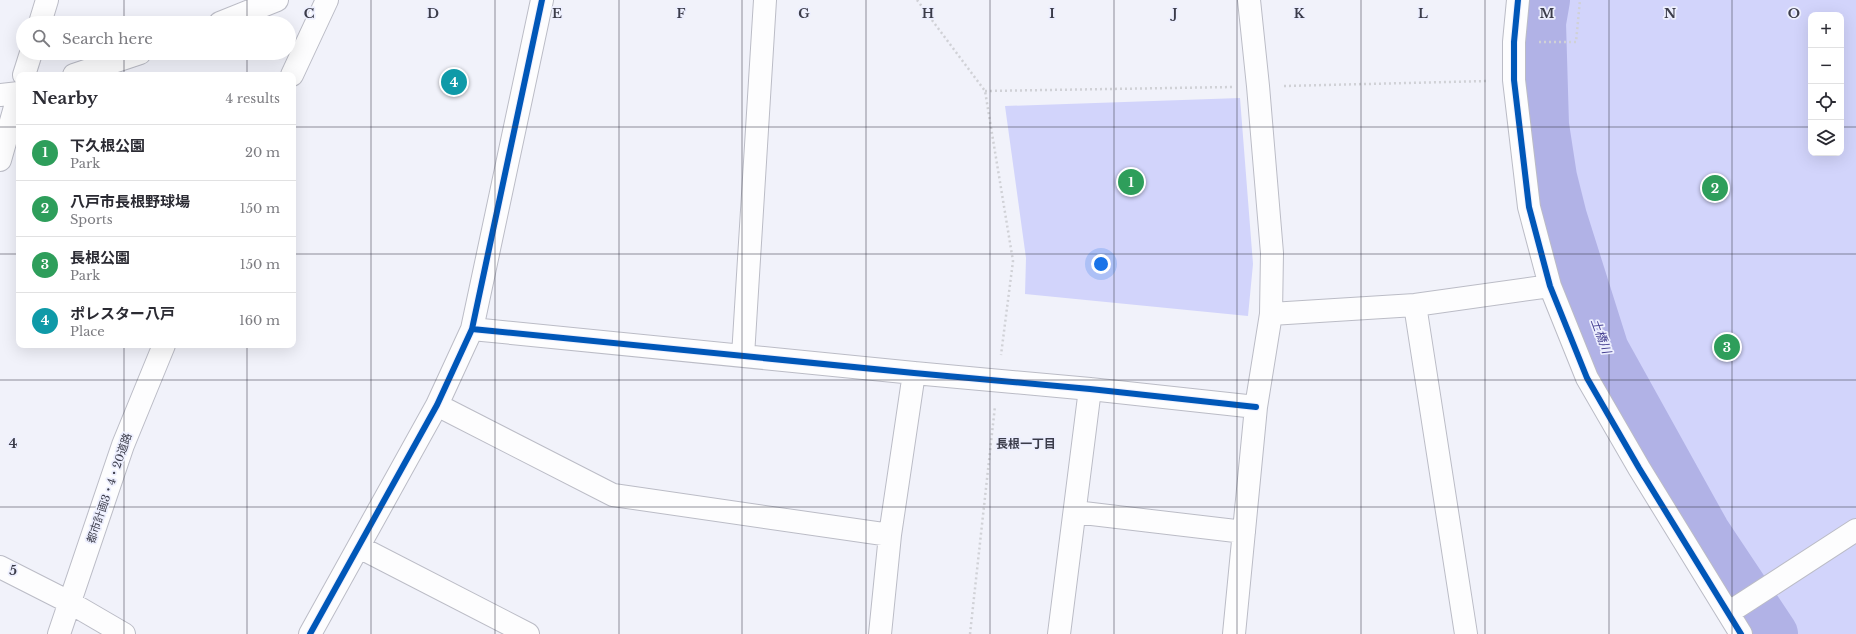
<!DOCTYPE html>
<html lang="en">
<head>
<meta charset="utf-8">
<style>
  :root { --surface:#fff; --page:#f2f2f3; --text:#2b2b33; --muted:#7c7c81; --line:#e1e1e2; --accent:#db2777 }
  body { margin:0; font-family:"Libre Baskerville","Noto Sans JP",serif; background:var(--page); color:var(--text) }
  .controls { position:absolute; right:12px; top:12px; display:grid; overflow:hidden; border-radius:8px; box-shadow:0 4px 16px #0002 }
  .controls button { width:36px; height:36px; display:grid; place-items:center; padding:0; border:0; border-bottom:1px solid var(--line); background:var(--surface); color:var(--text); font:20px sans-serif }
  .you { position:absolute; left:1101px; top:264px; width:14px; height:14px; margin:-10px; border:3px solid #fff; border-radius:50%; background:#1a73e8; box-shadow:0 0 0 6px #1a73e833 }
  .badge { display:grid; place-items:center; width:26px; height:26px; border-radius:50%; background:var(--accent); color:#fff; font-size:13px; font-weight:700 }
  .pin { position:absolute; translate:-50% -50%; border:2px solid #fff; box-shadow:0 1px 4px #0006 }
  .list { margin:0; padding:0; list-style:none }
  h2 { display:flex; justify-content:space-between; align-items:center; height:52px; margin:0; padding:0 16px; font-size:17px }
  h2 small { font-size:13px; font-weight:400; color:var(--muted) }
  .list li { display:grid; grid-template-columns:26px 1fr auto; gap:12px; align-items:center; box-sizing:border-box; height:56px; padding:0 16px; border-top:1px solid var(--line) }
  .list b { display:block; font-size:15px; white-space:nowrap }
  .list p { margin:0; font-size:13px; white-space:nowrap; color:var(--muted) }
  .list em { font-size:13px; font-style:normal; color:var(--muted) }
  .icon { flex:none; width:22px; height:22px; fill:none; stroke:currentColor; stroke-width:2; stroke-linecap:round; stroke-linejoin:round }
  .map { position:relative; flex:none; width:1856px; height:634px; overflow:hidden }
  .search { position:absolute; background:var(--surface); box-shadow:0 4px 16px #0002; left:16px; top:16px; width:280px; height:44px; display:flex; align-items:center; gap:10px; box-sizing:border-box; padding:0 14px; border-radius:22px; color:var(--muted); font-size:15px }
  .panel { position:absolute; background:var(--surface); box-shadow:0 4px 16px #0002; left:16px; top:72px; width:280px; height:276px; border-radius:8px }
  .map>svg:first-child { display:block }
</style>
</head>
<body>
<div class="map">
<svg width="1856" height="634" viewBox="0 0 1856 634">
  <rect width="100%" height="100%" fill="#f1f2fa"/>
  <!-- green -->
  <path fill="#d2d4fb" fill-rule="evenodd" d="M1539,0H1856V634H1762L1700,543L1615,388L1583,306L1561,241L1543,167L1536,85ZM1811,15H1841V153H1811Z
    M1240,98L1253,264L1248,316L1025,294L1026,258L1005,106Z"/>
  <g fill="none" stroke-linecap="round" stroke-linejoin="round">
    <!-- river -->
    <path stroke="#b1b2e6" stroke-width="50" d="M1545,0L1541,23L1544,125L1552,177L1562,217L1604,350L1705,532L1773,634"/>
    <defs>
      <path id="minor" d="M1518,0L1514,42V80L1529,207L1550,286L1587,378L1639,468L1741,634
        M40,23L47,0
        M220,23L277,0
        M24,75L31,53
        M74,75L140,53
        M292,75L327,0
        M0,95L19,93L0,160
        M1415,305L1466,634
        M1271,314L1415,305L1550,286
        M472,329L914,373L1090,389L1256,407
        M743,356L765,0
        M437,405L613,495L890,535
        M1075,512L1244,532
        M359,547L528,634
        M0,567L69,602L124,634
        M1728,613L1856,530
        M59,634L123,445L164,345
        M310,634L437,405L472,329L542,0
        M880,634L890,535L914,373
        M1059,634L1090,389
        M1234,634L1256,407L1271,314L1272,253L1258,86L1249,0"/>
    </defs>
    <!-- minor casing -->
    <use href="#minor" stroke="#bbbcc6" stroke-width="24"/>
    <!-- path -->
    <path stroke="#d0d1d6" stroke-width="2.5" stroke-dasharray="2 3" stroke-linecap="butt" d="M917,0L985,91L1013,261L1001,355
      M1539,42H1576L1580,0
      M1284,86L1489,81
      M985,91L1233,87
      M970,634L995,406"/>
    <!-- minor -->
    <use href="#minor" stroke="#fdfdfe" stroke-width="22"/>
    <defs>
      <path id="cycleway" d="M1518,0L1514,42V80L1529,207L1550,286L1587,378L1639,468L1741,634
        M472,329L914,373L1090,389L1256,407
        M310,634L437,405L472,329L542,0"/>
    </defs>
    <!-- cycleway casing -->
    <use href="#cycleway" stroke="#edeffe" stroke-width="8"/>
    <!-- cycleway -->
    <use href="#cycleway" stroke="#0057b8" stroke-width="6"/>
  </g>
  <!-- grid -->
  <path fill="none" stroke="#3b3c4a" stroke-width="1" stroke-opacity="0.55" d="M124,0V23M247,0V23M371,0V634M495,0V634M619,0V634M742,0V634M866,0V634M990,0V634M1114,0V634M1237,0V634M1361,0V634M1485,0V634M1609,0V634M1732,0V634M124,53V75M247,53V75M0,127H19M293,127H1811M1841,127H1856M0,254H19M293,254H1856M124,345V634M247,345V634M0,380H1856M0,507H1856"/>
  <g text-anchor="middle" stroke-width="3.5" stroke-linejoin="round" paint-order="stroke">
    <!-- street labels -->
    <g font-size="11" fill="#3b3c4a" stroke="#edeffe">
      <text transform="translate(109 488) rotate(-71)" y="4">都市計画3・4・20道路</text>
    </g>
    <!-- water labels -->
    <g font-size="12" font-style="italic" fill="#433e90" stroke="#edeffe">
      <text transform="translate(1601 336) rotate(70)" y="4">土橋川</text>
    </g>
    <!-- neighbourhood labels -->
    <g font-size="12" font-weight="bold" fill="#3b3c4a" stroke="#edeffe">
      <text x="1026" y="448">長根一丁目</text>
    </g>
  </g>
  <g font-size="13" text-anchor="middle" font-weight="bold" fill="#3b3c4a" stroke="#edeffe" stroke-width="3.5" stroke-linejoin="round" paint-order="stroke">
    <text x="309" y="18">C</text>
    <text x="433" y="18">D</text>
    <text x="557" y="18">E</text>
    <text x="681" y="18">F</text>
    <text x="804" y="18">G</text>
    <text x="928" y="18">H</text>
    <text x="1052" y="18">I</text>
    <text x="1175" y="18">J</text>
    <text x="1299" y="18">K</text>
    <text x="1423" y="18">L</text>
    <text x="1547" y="18">M</text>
    <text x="1670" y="18">N</text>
    <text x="1794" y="18">O</text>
    <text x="13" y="448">4</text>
    <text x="13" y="575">5</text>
  </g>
</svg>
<div class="controls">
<button>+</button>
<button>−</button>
<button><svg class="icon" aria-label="locate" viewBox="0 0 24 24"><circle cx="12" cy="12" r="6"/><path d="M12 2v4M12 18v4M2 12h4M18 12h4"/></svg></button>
<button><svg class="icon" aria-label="layers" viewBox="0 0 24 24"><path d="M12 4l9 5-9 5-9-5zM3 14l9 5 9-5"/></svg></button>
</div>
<div class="you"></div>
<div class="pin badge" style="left:1131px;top:182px;background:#2e9e5b">1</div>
<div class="pin badge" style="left:1715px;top:188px;background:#2e9e5b">2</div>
<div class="pin badge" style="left:1727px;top:347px;background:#2e9e5b">3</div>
<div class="pin badge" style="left:454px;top:82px;background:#0f9aa8">4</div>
<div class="search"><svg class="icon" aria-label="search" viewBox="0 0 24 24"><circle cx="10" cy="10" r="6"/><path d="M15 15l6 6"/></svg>Search here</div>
<section class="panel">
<h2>Nearby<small>4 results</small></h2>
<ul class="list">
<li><span class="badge" style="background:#2e9e5b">1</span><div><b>下久根公園</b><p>Park</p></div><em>20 m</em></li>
<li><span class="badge" style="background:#2e9e5b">2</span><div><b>八戸市長根野球場</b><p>Sports</p></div><em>150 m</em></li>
<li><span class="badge" style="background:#2e9e5b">3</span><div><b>長根公園</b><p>Park</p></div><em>150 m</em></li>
<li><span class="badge" style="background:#0f9aa8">4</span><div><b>ポレスター八戸</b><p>Place</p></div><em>160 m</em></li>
</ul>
</section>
</div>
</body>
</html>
